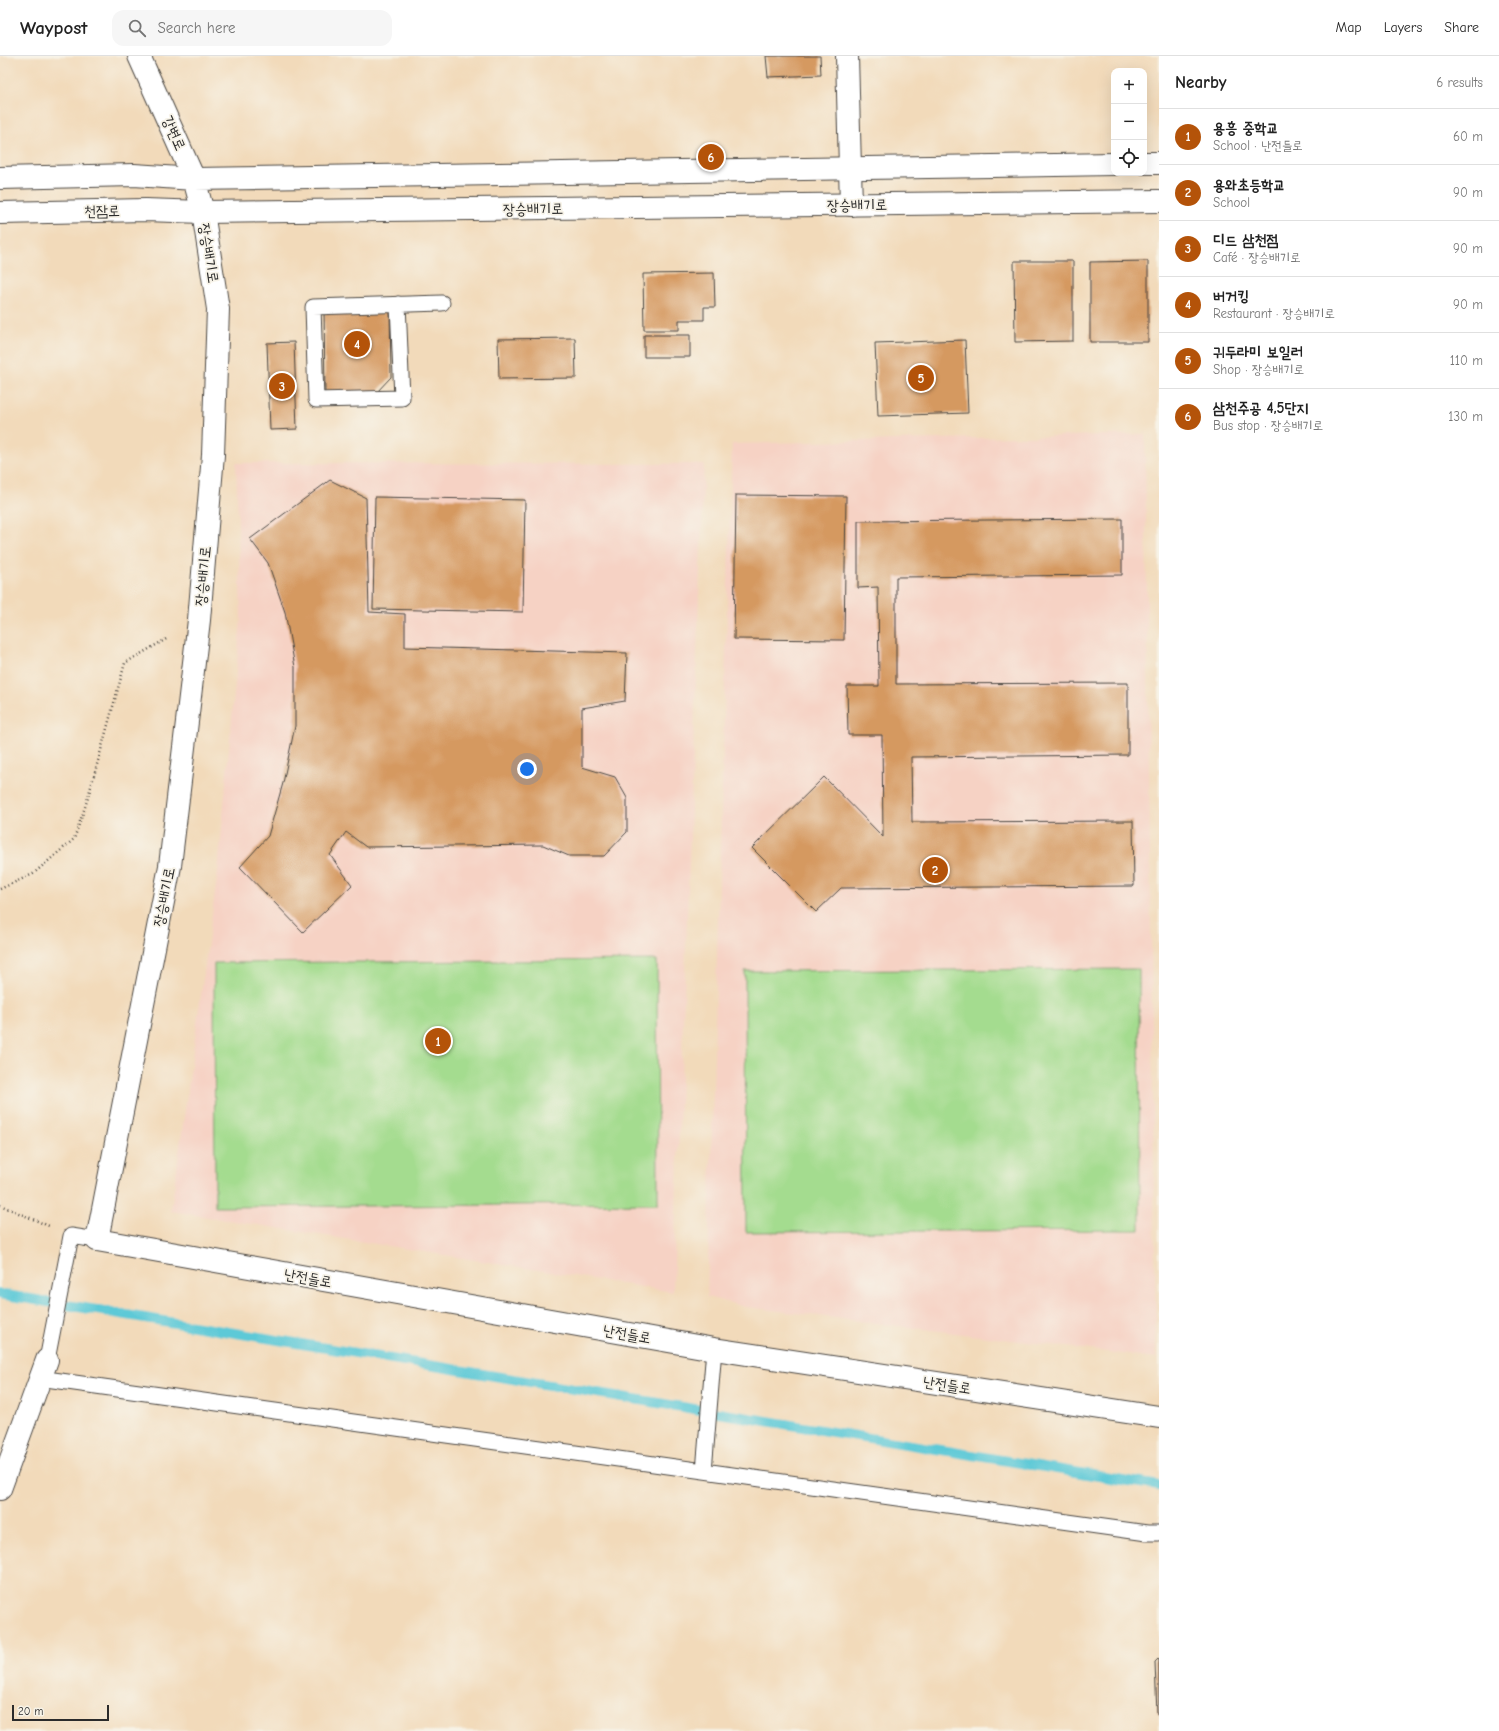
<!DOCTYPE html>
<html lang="en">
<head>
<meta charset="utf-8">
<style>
  :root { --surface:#fff; --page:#f6f6f6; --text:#222; --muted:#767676; --line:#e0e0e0; --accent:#b45309 }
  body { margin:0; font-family:"Comic Neue","Poor Story",sans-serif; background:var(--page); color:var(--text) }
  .controls { position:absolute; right:12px; top:12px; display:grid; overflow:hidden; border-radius:8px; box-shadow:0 4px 16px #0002 }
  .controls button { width:36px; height:36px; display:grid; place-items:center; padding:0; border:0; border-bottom:1px solid var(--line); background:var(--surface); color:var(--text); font:20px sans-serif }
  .scale { position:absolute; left:12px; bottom:10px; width:97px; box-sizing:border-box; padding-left:4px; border:2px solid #2b2b2b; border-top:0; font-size:11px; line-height:14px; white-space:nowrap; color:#2b2b2b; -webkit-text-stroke:3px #f7f3e8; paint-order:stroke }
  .you { position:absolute; left:527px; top:713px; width:14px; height:14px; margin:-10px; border:3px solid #fff; border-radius:50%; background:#1a73e8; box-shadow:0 0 0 6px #1a73e833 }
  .badge { display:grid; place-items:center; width:26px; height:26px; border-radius:50%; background:var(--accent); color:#fff; font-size:13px; font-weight:700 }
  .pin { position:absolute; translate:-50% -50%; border:2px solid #fff; box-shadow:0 1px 4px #0006 }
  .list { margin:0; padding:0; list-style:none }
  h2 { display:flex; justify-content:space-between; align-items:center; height:52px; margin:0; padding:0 16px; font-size:17px }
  h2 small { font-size:13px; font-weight:400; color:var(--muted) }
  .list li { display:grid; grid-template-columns:26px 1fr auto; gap:12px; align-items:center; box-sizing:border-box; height:56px; padding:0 16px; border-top:1px solid var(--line) }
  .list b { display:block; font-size:15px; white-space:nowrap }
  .list p { margin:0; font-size:13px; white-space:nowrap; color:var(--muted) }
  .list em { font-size:13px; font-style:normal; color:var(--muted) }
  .icon { flex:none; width:22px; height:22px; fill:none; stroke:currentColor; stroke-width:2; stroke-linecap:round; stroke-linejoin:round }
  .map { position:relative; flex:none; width:1159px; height:1675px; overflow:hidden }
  header { display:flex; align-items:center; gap:24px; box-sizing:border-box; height:56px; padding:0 20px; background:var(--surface); border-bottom:1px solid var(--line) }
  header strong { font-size:19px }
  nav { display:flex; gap:22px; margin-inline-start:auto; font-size:14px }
  .search { width:280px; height:36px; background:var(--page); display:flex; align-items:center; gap:10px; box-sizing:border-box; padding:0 14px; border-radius:12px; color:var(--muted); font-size:15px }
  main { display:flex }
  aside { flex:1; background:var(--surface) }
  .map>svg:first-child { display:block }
</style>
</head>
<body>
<header>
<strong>Waypost</strong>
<div class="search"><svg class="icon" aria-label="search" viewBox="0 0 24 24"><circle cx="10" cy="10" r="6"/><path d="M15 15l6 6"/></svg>Search here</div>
<nav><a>Map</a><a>Layers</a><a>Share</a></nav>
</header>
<main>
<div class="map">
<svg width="1159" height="1675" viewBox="0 0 1159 1675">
  <rect width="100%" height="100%" fill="#f7f3e8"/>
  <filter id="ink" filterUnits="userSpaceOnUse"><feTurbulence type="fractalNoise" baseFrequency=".025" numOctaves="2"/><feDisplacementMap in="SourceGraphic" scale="8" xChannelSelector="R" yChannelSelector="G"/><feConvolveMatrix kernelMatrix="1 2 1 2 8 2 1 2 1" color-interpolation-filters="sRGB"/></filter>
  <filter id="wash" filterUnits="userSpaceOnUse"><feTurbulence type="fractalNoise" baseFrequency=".012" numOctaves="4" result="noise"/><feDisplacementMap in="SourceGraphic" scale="16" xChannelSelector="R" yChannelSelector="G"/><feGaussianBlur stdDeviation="0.9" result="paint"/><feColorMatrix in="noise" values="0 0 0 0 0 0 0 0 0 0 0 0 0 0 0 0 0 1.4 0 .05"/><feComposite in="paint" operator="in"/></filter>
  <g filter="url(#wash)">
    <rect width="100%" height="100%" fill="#f2daba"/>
    <!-- built -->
    <path fill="#f6d2c4" d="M1145,378L1156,1302L746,1251L707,1241L732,388Z
      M236,407L704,408L673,1236L171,1155L218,815L241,562Z"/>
    <!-- green -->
    <path fill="#a4dc8f" stroke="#68845d" d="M657,904L658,1148L215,1151L214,907Z
      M1139,913L1140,1174L746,1176L745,915Z"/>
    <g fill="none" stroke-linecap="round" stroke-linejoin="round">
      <!-- stream -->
      <path stroke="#5dc9d7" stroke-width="10" d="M0,1238L1159,1430"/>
    </g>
    <g id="blocks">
      <!-- building -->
      <path fill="#d59961" d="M766,0H820L821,19L768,21Z
        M1014,205H1073V285L1015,286Z
        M1148,205V286H1090V206Z
        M714,217L715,251H704V264H679V274H644L643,218Z
        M390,253L391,321L376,337L325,338L324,255Z
        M644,279H690V301H644Z
        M575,282L576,322L499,323L498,283Z
        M965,284L968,357L878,360L875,287Z
        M294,286L297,373L270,374L267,287Z
        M330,424L366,442L369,556L405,558V591L627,597L625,645L582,652V711L615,721L627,742V776L604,800H569L543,789L366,791L346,776L330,799L352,829L303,876L240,811L268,780L283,727L295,670V611L285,556L268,507L250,483Z
        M736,439L846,440L844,584L734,583Z
        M375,441L525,444L523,556L373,553Z
        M1122,463V519L896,521V628L1128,627V699L911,701L912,766L1133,765L1134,830L841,832L816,856L752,792L824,721L883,781L882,679H848L847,630H879L878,531L858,532V465Z
        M1159,1602V1658H1157L1155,1606Z"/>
    </g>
  </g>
  <g filter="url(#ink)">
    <use href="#blocks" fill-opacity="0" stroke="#494540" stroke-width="1"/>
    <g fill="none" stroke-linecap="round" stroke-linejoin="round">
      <defs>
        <path id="service" d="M398,248L402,342L316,344L313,251L442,247
          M47,1304L71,1180L97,1184
          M39,1322L1147,1477H1159
          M704,1415L714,1293"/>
        <path id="minor" d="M847,0L851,149
          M203,156L218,253L213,399L199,564L170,810L97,1184L714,1293L1159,1361
          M0,1433L47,1304"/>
        <path id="tertiary" d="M139,0L194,123L203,156
          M1144,107H1159
          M0,122L134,119L194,123L1114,108
          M0,157L145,154L203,156L1159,145"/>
      </defs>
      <!-- service casing -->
      <use href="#service" stroke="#494540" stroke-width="17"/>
      <!-- minor casing -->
      <use href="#minor" stroke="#494540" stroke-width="24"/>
      <!-- tertiary casing -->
      <use href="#tertiary" stroke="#494540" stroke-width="24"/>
      <!-- path -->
      <path stroke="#494540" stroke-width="2.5" stroke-dasharray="1 3" stroke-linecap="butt" d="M0,833L33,818L74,783L87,745L125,607L168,582
        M0,1149L49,1170"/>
      <!-- service -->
      <use href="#service" stroke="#fff" stroke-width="15"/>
      <!-- minor -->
      <use href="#minor" stroke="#fff" stroke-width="22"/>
      <!-- tertiary -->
      <use href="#tertiary" stroke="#fff" stroke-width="22"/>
    </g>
  </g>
  <g text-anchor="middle" stroke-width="3.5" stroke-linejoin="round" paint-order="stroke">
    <!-- street labels -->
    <g font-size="15" fill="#2b2b2b" stroke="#f7f3e8">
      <text transform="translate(174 77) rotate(66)" y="5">강변로</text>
      <text transform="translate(857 149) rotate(-1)" y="5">장승배기로</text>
      <text transform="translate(533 153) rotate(-1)" y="5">장승배기로</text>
      <text transform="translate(102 155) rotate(-1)" y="5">천잠로</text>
      <text transform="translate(209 197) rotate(81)" y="5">장승배기로</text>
      <text transform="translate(203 520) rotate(-85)" y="5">장승배기로</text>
      <text transform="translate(164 841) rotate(-79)" y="5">장승배기로</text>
      <text transform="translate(308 1222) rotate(10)" y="5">난전들로</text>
      <text transform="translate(627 1278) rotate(10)" y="5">난전들로</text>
      <text transform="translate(947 1329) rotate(9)" y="5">난전들로</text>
    </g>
  </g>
</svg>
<div class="controls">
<button>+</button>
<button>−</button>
<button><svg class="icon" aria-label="locate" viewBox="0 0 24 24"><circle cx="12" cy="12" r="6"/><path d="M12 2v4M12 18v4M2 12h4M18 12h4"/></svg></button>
</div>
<div class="scale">20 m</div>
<div class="you"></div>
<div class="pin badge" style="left:438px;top:985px">1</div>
<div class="pin badge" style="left:935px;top:814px">2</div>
<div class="pin badge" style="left:282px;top:330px">3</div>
<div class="pin badge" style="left:357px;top:288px">4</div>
<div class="pin badge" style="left:921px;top:322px">5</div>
<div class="pin badge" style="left:711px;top:101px">6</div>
</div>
<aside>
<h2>Nearby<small>6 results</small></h2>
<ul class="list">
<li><span class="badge">1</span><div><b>용흥 중학교</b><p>School · 난전들로</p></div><em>60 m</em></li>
<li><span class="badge">2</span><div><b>용와초등학교</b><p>School</p></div><em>90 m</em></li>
<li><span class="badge">3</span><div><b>디드 삼천점</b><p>Café · 장승배기로</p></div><em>90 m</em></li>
<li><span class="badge">4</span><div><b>버거킹</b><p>Restaurant · 장승배기로</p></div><em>90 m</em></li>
<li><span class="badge">5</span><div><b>귀두라미 보일러</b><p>Shop · 장승배기로</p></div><em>110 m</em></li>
<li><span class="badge">6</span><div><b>삼천주공 4,5단지</b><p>Bus stop · 장승배기로</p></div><em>130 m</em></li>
</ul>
</aside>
</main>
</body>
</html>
